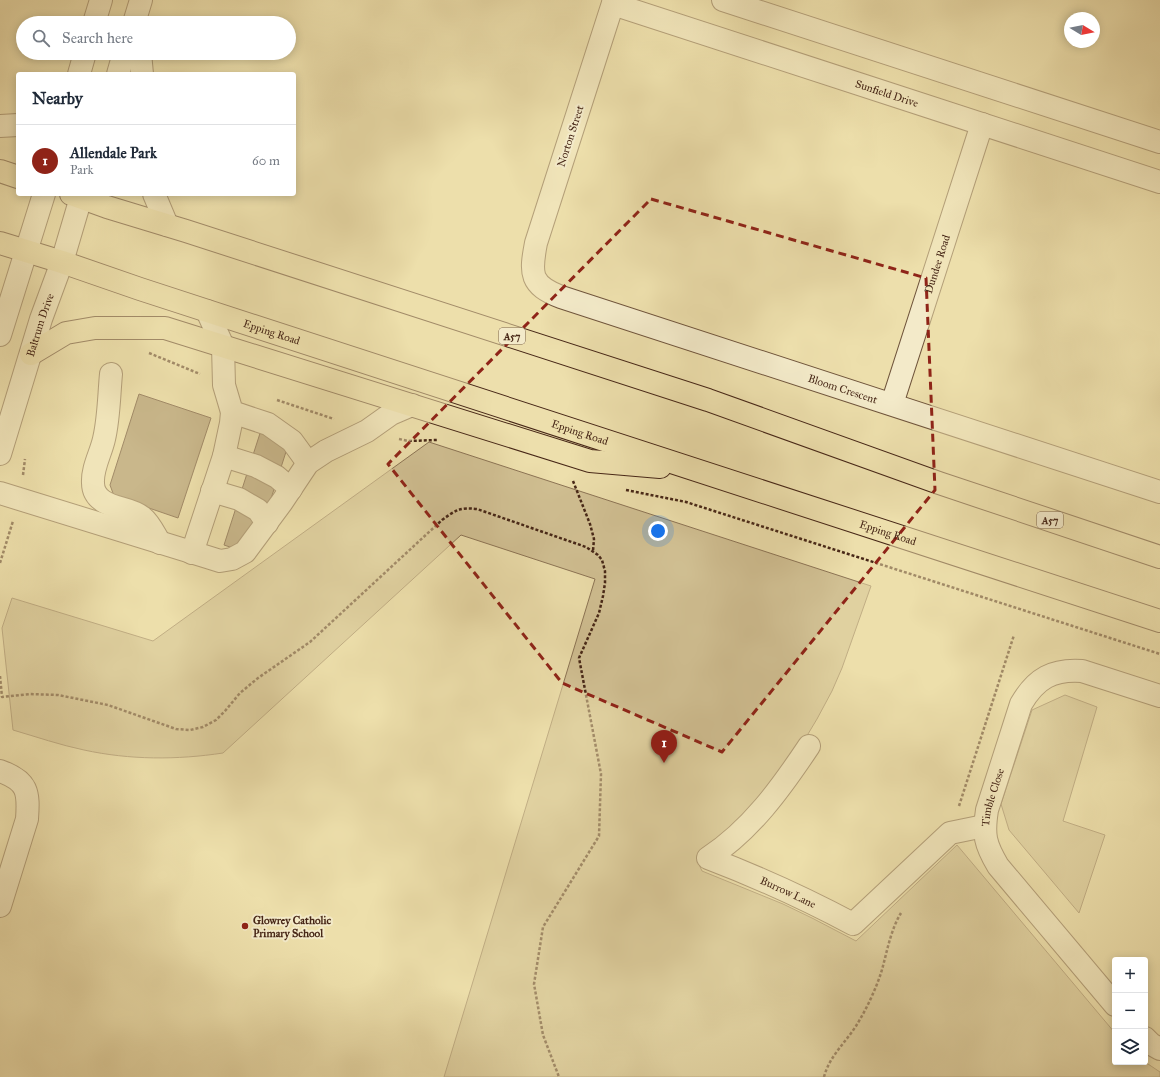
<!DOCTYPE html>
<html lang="en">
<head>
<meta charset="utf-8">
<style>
  :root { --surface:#fff; --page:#f6f6f7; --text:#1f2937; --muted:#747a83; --line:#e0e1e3; --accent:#8f2418 }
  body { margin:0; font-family:"IM FELL Great Primer",serif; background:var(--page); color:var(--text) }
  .controls { position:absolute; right:12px; bottom:12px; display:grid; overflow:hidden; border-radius:4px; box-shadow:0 2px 10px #0003 }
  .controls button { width:36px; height:36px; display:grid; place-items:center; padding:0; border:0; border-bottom:1px solid var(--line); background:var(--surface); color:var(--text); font:20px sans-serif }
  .compass { position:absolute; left:1064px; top:12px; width:36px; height:36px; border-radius:50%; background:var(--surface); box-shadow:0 2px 10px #0003; rotate:100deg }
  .you { position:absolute; left:658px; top:531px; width:14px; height:14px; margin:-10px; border:3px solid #fff; border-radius:50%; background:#1a73e8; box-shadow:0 0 0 6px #1a73e833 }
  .badge { display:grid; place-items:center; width:26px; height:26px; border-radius:50%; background:var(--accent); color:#fff; font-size:13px; font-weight:700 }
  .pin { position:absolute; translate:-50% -33px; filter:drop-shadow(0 1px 2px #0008) }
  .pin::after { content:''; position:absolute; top:21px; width:14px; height:12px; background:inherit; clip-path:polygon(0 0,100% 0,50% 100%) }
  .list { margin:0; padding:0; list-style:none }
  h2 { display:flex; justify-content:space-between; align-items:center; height:52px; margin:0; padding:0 16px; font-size:17px }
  h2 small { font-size:13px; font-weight:400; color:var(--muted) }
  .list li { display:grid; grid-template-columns:26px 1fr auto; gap:12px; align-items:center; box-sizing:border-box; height:72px; padding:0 16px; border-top:1px solid var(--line) }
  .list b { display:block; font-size:15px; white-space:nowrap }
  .list p { margin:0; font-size:13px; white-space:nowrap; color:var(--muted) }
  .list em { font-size:13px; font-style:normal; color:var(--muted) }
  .icon { flex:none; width:22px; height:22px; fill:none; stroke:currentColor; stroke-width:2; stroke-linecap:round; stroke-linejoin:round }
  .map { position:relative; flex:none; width:1160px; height:1077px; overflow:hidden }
  .search { position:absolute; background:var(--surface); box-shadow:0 2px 10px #0003; left:16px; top:16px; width:280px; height:44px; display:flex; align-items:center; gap:10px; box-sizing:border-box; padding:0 14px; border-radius:22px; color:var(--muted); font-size:15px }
  .panel { position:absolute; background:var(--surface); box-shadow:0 2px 10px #0003; left:16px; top:72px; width:280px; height:124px; border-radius:4px }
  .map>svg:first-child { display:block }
</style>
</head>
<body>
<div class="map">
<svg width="1160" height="1077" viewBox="0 0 1160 1077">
  <rect width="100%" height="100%" fill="#eddfac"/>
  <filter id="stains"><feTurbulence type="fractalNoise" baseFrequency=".005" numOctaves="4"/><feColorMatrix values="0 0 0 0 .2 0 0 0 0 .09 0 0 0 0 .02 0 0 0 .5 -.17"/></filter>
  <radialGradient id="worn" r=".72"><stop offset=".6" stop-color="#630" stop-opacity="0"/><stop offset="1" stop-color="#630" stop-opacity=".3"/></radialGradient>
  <!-- green -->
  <path fill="#d1c093" stroke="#8c7455" d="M429,442L871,586L842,668L832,691L817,719L802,744L785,769L714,846L697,860L702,871L783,904L812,918L856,941L957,845L1115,1033V1062H1145L1160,1072V1077H444L595,579L461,535L223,753C177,760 130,760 84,750C60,745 37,737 13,730L2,628L12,598L153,641Z
    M1065,695L1097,707L1063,821L1105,835L1079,913L1009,830L1001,804L1032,710Z"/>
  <!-- building -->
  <path fill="#9d8764" stroke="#472717" d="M139,394L211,418L178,518L114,496L110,485Z
    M263,424L292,433L253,555L224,545Z"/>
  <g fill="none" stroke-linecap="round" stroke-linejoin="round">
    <defs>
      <g id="minor">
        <path id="s1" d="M614,0L536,243C530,274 530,285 561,297L1160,492"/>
        <path d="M723,0L1160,142"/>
        <path id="s2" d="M613,4L1160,182"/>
        <path d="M94,23L101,0"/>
        <path d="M134,23L141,0"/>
        <path d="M140,53L142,74"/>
        <path d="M79,74L85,53"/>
        <path d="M118,74L124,53"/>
        <path d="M0,126L18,125"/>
        <path d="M154,194L167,225"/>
        <path d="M207,311L223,346L224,385L232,412L268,424L292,441L308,463"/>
        <path d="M0,335L44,194"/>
        <path d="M111,374C109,395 109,418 104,439C101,453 92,468 93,483C93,491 97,497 103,501C114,509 131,508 142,517C150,523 155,535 160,543"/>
        <path id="s3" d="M892,404L982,124"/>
        <path id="s4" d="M0,454L41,319L62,262L82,194"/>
        <path d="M224,456L256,466L277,477L291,489"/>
        <path d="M212,491L239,499L258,510L267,523"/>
        <path d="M0,493L204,556L220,561L232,559L245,552L282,502L308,463L326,451L367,431L391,414L412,405"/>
        <path d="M192,553L224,456L231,423L232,412"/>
        <path id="s5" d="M809,746C781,788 751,830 708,858C758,877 806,899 853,924L950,833L984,826"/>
        <path d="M0,771C28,781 29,792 27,819L0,906"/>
        <path id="s6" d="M1115,1005L998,866C985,844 983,835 987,810L1021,704C1036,678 1053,669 1082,671L1160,696"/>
        <path d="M1145,1038L1151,1044L1160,1049"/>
      </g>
      <g id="major">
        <path d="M0,171L18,177"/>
        <path d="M71,194L107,207L186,231L708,400L939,483L1160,557"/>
        <path id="s7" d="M0,243L62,262L140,289L1160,621"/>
        <path d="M31,354L66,333L95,328H165L590,461L660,467"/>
      </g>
    </defs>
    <!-- minor casing -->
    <use href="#minor" stroke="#70553c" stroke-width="24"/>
    <!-- major casing -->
    <use href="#major" stroke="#472717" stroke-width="24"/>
    <!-- path -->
    <path stroke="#472717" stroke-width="2.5" stroke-dasharray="3 2" stroke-linecap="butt" d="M149,353L200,374
      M277,400L334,419
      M399,439L408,441L437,440
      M23,475L25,459
      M573,481L590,524L594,539L593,551
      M626,490L686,502L1160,654
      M0,563L13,521
      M0,676L2,697L30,694L58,695L108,705L176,729L190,730L203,727L216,720L225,711L240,693L258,678L310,642L442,520C456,510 460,507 477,509L586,547L598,555L602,560L605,571V583L603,596L599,613L579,658L601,774L599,836L543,927L534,984L543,1035L559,1077
      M959,806L1014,635
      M824,1077C829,1057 845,1043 856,1026C866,1010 875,991 881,973C887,953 890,931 901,913"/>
    <!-- minor -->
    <use href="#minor" stroke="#f3eac9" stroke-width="22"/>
    <!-- major -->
    <use href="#major" stroke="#eddfac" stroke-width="22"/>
  </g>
  <!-- marked area -->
  <path d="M0 0H1160V1077H0ZM651,199L926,278L935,490L722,752L562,683L388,464Z" fill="#eddfac" fill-opacity=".55" fill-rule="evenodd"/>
  <path fill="none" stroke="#8f2418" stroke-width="3" stroke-dasharray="8 5" stroke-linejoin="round" d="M651,199L926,278L935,490L722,752L562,683L388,464Z"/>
  <!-- markers -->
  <circle fill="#8f2418" stroke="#f3eac9" stroke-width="1.5" cx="245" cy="926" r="4"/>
  <g text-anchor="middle" stroke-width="4" stroke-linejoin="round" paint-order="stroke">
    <!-- shield labels -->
    <g fill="#f3eac9" stroke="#7b624c" stroke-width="1">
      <rect x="499" y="328" width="26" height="16" rx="3"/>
      <rect x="1037" y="512" width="26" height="16" rx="3"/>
    </g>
    <g font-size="10" font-weight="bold" fill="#472717">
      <text x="512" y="340">A57</text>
      <text x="1050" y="524">A57</text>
    </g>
    <!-- street labels -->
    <g font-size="11" fill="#472717" stroke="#f3eac9">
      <text dy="4" stroke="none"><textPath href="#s2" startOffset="288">Sunfield Drive</textPath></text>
      <text transform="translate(570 136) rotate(-72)" y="4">Norton Street</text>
      <text dy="4" stroke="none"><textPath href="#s3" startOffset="147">Dundee Road</textPath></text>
      <text dy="4" stroke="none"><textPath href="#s4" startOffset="135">Baltrum Drive</textPath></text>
      <text dy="4" stroke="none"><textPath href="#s7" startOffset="286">Epping Road</textPath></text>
      <text dy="4" stroke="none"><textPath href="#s1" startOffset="620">Bloom Crescent</textPath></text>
      <text dy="4" stroke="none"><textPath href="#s7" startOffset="610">Epping Road</textPath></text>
      <text dy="4" stroke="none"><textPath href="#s7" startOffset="934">Epping Road</textPath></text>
      <text dy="4" stroke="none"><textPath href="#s6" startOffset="254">Timble Close</textPath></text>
      <text dy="4" stroke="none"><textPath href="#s5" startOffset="239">Burrow Lane</textPath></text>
    </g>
    <!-- poi labels -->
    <g font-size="11" font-weight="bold" fill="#472717" stroke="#f3eac9" text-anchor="start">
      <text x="253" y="924">Glowrey Catholic<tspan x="253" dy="13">Primary School</tspan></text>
    </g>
  </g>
  <rect width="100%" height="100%" filter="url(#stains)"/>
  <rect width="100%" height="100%" fill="url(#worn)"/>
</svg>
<div class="controls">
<button>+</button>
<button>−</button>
<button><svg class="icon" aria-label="layers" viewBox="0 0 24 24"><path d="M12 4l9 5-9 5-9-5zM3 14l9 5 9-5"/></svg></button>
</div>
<svg class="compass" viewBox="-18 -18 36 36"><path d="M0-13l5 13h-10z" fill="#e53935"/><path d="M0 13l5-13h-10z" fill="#747a83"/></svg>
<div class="you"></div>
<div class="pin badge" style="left:664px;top:763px">1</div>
<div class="search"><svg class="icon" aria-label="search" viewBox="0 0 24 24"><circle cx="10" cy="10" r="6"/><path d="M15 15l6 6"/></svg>Search here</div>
<section class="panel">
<h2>Nearby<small></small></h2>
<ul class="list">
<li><span class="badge">1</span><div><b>Allendale Park</b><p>Park</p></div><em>60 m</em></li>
</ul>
</section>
</div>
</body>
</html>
